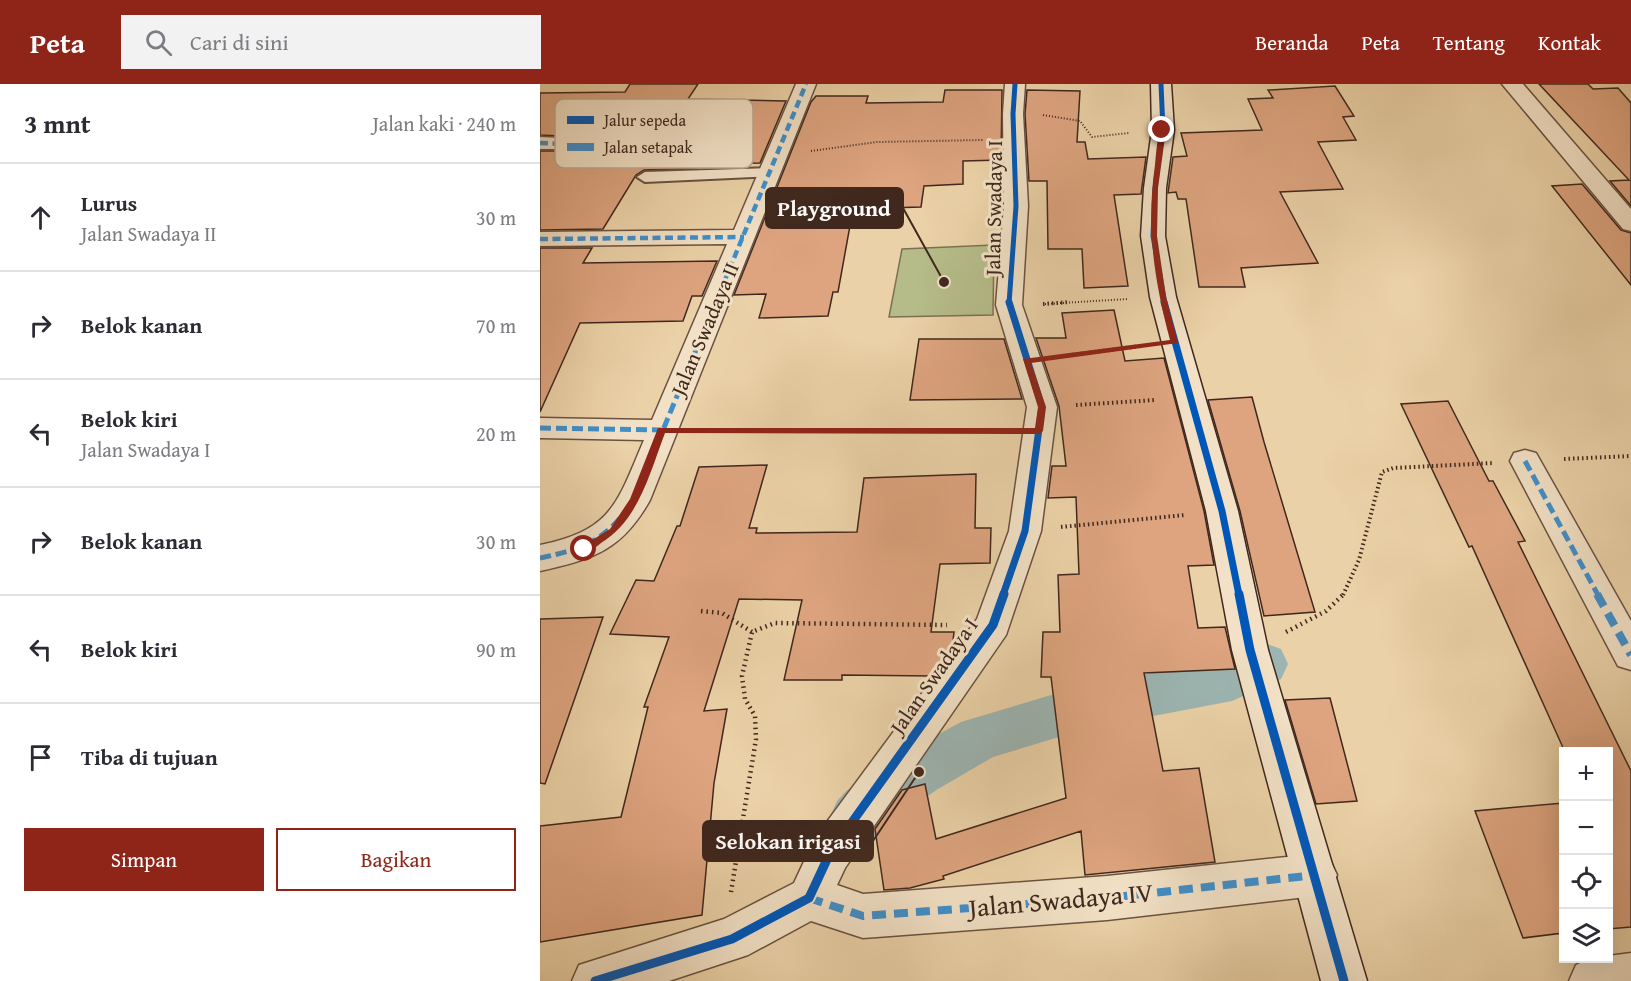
<!DOCTYPE html>
<html lang="id">
<head>
<meta charset="utf-8">
<style>
  :root { --surface:#fff; --page:#f2f2f3; --text:#2b2b33; --muted:#7c7c81; --line:#e1e1e2; --accent:#8f2418 }
  body { margin:0; font-family:"Gentium Book Plus",serif; background:var(--page); color:var(--text) }
  .controls { position:absolute; right:18px; bottom:18px; display:grid; overflow:hidden; border-radius:0px; box-shadow:0 6px 24px #0002 }
  .controls button { width:54px; height:54px; display:grid; place-items:center; padding:0; border:0; border-bottom:2px solid var(--line); background:var(--surface); color:var(--text); font:30px sans-serif }
  .stop { position:absolute; width:18px; height:18px; margin:-14px; border:4px solid #8f2418; border-radius:50%; background:#fff }
  .stop.end { background:#8f2418; border-color:#fff; box-shadow:0 2px 6px #0008 }
  .list { margin:0; padding:0; list-style:none }
  h2 { display:flex; justify-content:space-between; align-items:center; height:78px; margin:0; padding:0 24px; font-size:26px }
  h2 small { font-size:20px; font-weight:400; color:var(--muted) }
  .list li { display:grid; grid-template-columns:39px 1fr auto; gap:18px; align-items:center; box-sizing:border-box; height:108px; padding:0 24px; border-top:2px solid var(--line) }
  .list b { display:block; font-size:22px; white-space:nowrap }
  .list p { margin:0; font-size:20px; white-space:nowrap; color:var(--muted) }
  .list em { font-size:20px; font-style:normal; color:var(--muted) }
  .actions { display:flex; gap:12px; padding:18px 24px }
  .actions a { flex:1; padding:14px 0; border:2px solid var(--accent); border-radius:0px; text-align:center; font-size:21px; color:var(--accent) }
  .actions .main { background:var(--accent); color:#fff }
  .icon { flex:none; width:33px; height:33px; fill:none; stroke:currentColor; stroke-width:2; stroke-linecap:round; stroke-linejoin:round }
  .map { position:relative; flex:none; width:1091px; height:897px; overflow:hidden }
  header { display:flex; align-items:center; gap:36px; box-sizing:border-box; height:84px; padding:0 30px; background:var(--accent); color:#fff }
  header strong { font-size:28px }
  nav { display:flex; gap:33px; margin-inline-start:auto; font-size:21px }
  .search { width:420px; height:54px; background:var(--page); display:flex; align-items:center; gap:15px; box-sizing:border-box; padding:0 21px; border-radius:0px; color:var(--muted); font-size:22px }
  main { display:flex }
  aside { flex:1; background:var(--surface) }
  .map>svg:first-child { display:block }
</style>
</head>
<body>
<header>
<strong>Peta</strong>
<div class="search"><svg class="icon" aria-label="search" viewBox="0 0 24 24"><circle cx="10" cy="10" r="6"/><path d="M15 15l6 6"/></svg>Cari di sini</div>
<nav><a>Beranda</a><a>Peta</a><a>Tentang</a><a>Kontak</a></nav>
</header>
<main>
<aside>
<h2>3 mnt<small>Jalan kaki · 240 m</small></h2>
<ul class="list">
<li><svg class="icon" aria-label="ahead" viewBox="0 0 24 24"><path d="M12 20V5M6 11l6-6 6 6"/></svg><div><b>Lurus</b><p>Jalan Swadaya II</p></div><em>30 m</em></li>
<li><svg class="icon" aria-label="right" viewBox="0 0 24 24"><path d="M7 20v-9h11M14 6l5 5-5 5"/></svg><div><b>Belok kanan</b></div><em>70 m</em></li>
<li><svg class="icon" aria-label="left" viewBox="0 0 24 24"><path d="M17 20v-9H6M10 6l-5 5 5 5"/></svg><div><b>Belok kiri</b><p>Jalan Swadaya I</p></div><em>20 m</em></li>
<li><svg class="icon" aria-label="right" viewBox="0 0 24 24"><path d="M7 20v-9h11M14 6l5 5-5 5"/></svg><div><b>Belok kanan</b></div><em>30 m</em></li>
<li><svg class="icon" aria-label="left" viewBox="0 0 24 24"><path d="M17 20v-9H6M10 6l-5 5 5 5"/></svg><div><b>Belok kiri</b></div><em>90 m</em></li>
<li><svg class="icon" aria-label="arrive" viewBox="0 0 24 24"><path d="M6 21V4h12l-3 4 3 4H6"/></svg><div><b>Tiba di tujuan</b></div></li>
</ul>
<div class="actions"><a class="main">Simpan</a><a>Bagikan</a></div>
</aside>
<div class="map">
<svg width="1091" height="897" viewBox="0 0 1091 897">
  <rect width="100%" height="100%" fill="#ebd1a7"/>
  <filter id="stains"><feTurbulence type="fractalNoise" baseFrequency=".00333" numOctaves="4"/><feColorMatrix values="0 0 0 0 .2 0 0 0 0 .09 0 0 0 0 .02 0 0 0 .5 -.17"/></filter>
  <radialGradient id="worn" r=".72"><stop offset=".6" stop-color="#630" stop-opacity="0"/><stop offset="1" stop-color="#630" stop-opacity=".3"/></radialGradient>
  <!-- green -->
  <path fill="#b5bc89" stroke="#7a7254" stroke-width="1.5" d="M454,161L453,231L349,233L362,165Z"/>
  <g fill="none" stroke-linecap="round" stroke-linejoin="round">
    <!-- canal -->
    <path fill="#9cb5b2" fill-rule="evenodd" d="M724,559L741,565L748,580L741,595L692,617L545,645L453,673L398,705L344,743L335,753L316,761L297,753L289,735L297,717L306,707L360,671L421,638L545,601L685,576Z"/>
  </g>
  <!-- building -->
  <path fill="#dda47f" stroke="#40281e" stroke-width="1.5" d="M90,0H158L148,15L246,17L220,79L158,80L157,84L104,86L96,91L63,145L0,146V67H40L45,61L40,53L0,51V9L85,8Z
    M999,0H1048L1053,5L1078,4L1091,19V122L1070,97L1089,96Z
    M795,2L814,32L803,33L816,56L778,58L803,105L740,108L778,179L701,184L705,203H659L646,115H638L636,108L628,109L633,73L647,72L641,49L722,46L708,15L733,14L728,6Z
    M405,6H462L461,76L423,77V100L384,102L381,123L313,125L298,208H293L288,232L219,234L226,210L194,211L271,18L276,12H328L326,19L403,18Z
    M487,6L540,7L537,58H545L548,75L606,73L601,110L574,111L588,202L544,204L542,165H508L507,97H489L485,30Z
    M1042,100L1081,146L1091,149V201L1012,102Z
    M0,164H52L43,179L177,177L162,212H152L143,237L40,239L0,328Z
    M574,226L585,277L624,274L664,427L674,481L648,482L658,544L685,543L695,585L604,589L623,687L659,684L675,778L545,791L541,747L403,792L404,795L370,804L344,806L335,745L362,706L385,700L396,755L526,714L511,593H501L503,548H520L518,491L539,490L536,413L508,414L512,382H526L519,322L496,254H526L522,229Z
    M379,255H464L482,315L370,316Z
    M712,313L724,358L775,528L724,532L700,427L668,316Z
    M908,317L949,397H953L985,457L978,458L1091,687V843L1068,845V668H1025L932,462L929,463L861,320Z
    M227,381L209,444H217L216,449L317,448L324,394L436,390L435,444H451L450,479L400,480L391,548H414L412,565L392,592L302,591V596H244L262,516L199,515L164,627L187,625L174,699L162,831L0,858V742L81,733L108,623H104L129,553L70,550L96,496L114,497L137,442H140L159,383Z
    M63,533L5,700L0,699V535Z
    M790,614L817,717L776,720L745,616Z
    M1023,719V849L983,854L935,727Z"/>
  <g fill="none" stroke-linecap="round" stroke-linejoin="round">
    <defs>
      <path id="lane" d="M230,84L238,89L235,92L105,98L97,93L105,88Z"/>
      <path id="street" d="M256,0H276L110,416C82,466 54,475 0,487V461C73,446 77,419 104,356L0,354V334L112,336L187,160L0,162V148L194,146Z
        M465,0H485L483,30L488,122L482,221L517,323L501,447L466,551L305,784L297,801L323,810L567,792L775,770L790,776L797,791L790,806L775,812L567,836L323,854L271,837L208,871L129,897H32L39,881L184,835L254,799L275,754L437,535L469,447L487,323L456,221L464,122L463,30Z
        M962,0H983L1091,125V147L1083,145Z
        M0,53L40,55L43,60L40,65H0Z
        M985,366L996,369L1091,537V586L1078,582L970,377L974,369Z
        M1091,869V897H1029L1036,881L1050,874H1068V872Z"/>
      <path id="secondary" d="M611,0H631L634,46L626,104L625,152L636,213L698,427L728,566L827,897H781L692,566L666,427L610,213L601,152L604,104L612,46Z"/>
    </defs>
    <!-- lane casing -->
    <use href="#lane" stroke="#6b5240" stroke-width="4"/>
    <!-- street casing -->
    <use href="#street" stroke="#6b5240" stroke-width="3"/>
    <!-- secondary casing -->
    <use href="#secondary" stroke="#40281e" stroke-width="3"/>
    <!-- path-far2 -->
    <path stroke="#40281e" stroke-width="2" stroke-dasharray="1 2" stroke-linecap="butt" d="M503,31L540,37L552,53L589,49
      M271,67L337,58L443,56
      M505,220L588,215"/>
    <!-- path-far1 -->
    <path stroke="#40281e" stroke-width="4" stroke-dasharray="1.5 3" stroke-linecap="butt" d="M503,220L530,218
      M523,272L601,262
      M536,321L615,316
      M161,346L462,347
      M1024,375L1091,372
      M521,443L645,431
      M803,511L819,476L842,388L853,384L953,379"/>
    <!-- path -->
    <path stroke="#40281e" stroke-width="4.5" stroke-dasharray="1.5 4" stroke-linecap="butt" d="M161,527L182,529L212,548
      M746,548L786,527L804,510
      M191,808L216,655L215,632L205,615L202,592L212,548L235,539L407,541"/>
    <!-- lane -->
    <use href="#lane" fill="#f2e1c6" fill-rule="evenodd"/>
    <!-- street -->
    <use href="#street" fill="#f2e1c6" fill-rule="evenodd"/>
    <!-- secondary -->
    <use href="#secondary" fill="#f2e1c6" fill-rule="evenodd"/>
    <!-- quiet-far2 -->
    <path stroke="#3f8fca" stroke-width="4.5" stroke-dasharray="8 4.5" stroke-linecap="butt" d="M0,59L32,60
      M0,155L204,153
      M175,220L266,0"/>
    <!-- quiet-far1 -->
    <path stroke="#3f8fca" stroke-width="5" stroke-dasharray="11 5" stroke-linecap="butt" d="M0,344L121,346
      M985,377L1058,511
      M0,474C47,464 66,456 94,416L176,218"/>
    <!-- quiet -->
    <path stroke="#3f8fca" stroke-width="8" stroke-dasharray="14 8" stroke-linecap="butt" d="M1057,510L1091,571
      M269,814L323,832L567,814L775,791"/>
    <defs>
      <path id="cycleway-far2" d="M621,0L623,46L615,104L613,152L625,220
        M469,220L476,122L473,30L475,0"/>
      <path id="cycleway-far1" d="M624,218L682,427L699,511
        M463,511L485,447L502,323L469,218"/>
      <path id="cycleway" d="M699,510L710,566L804,897
        M55,897L192,855L269,814L290,769L453,541L464,510"/>
    </defs>
    <!-- cycleway-far2 casing -->
    <use href="#cycleway-far2" stroke="#f2e1c6" stroke-width="8"/>
    <!-- cycleway-far1 casing -->
    <use href="#cycleway-far1" stroke="#f2e1c6" stroke-width="10"/>
    <!-- cycleway casing -->
    <use href="#cycleway" stroke="#f2e1c6" stroke-width="13"/>
    <!-- cycleway-far2 -->
    <use href="#cycleway-far2" stroke="#0057b8" stroke-width="5"/>
    <!-- cycleway-far1 -->
    <use href="#cycleway-far1" stroke="#0057b8" stroke-width="7"/>
    <!-- cycleway -->
    <use href="#cycleway" stroke="#0057b8" stroke-width="9"/>
  </g>
  <!-- route -->
  <path fill="#8f2418" d="M620,45L626,46L618,104L617,152L626,213L638,259L491,279L506,323L503,347L499,350L125,349C110,388 99,436 61,459C55,464 49,469 41,468V463L70,445L90,415L118,344H495L498,323L483,275L630,256C614,195 606,144 615,81C616,69 617,56 620,45Z"/>
  <g text-anchor="middle" stroke-width="6" stroke-linejoin="round" paint-order="stroke">
    <!-- street labels -->
    <g font-size="21" fill="#40281e" stroke="#f2e1c6">
      <text transform="translate(454 124) rotate(-89)" y="7">Jalan Swadaya I</text>
      <text transform="translate(165 245) rotate(-67)" y="7">Jalan Swadaya II</text>
      <text transform="translate(394 592) rotate(-55)" y="7">Jalan Swadaya I</text>
    </g>
    <!-- near-street labels -->
    <g font-size="26" fill="#40281e" stroke="#f2e1c6">
      <text transform="translate(521 816) rotate(-5)" y="9">Jalan Swadaya IV</text>
    </g>
  </g>
  <!-- legend -->
  <rect x="15" y="15" width="198" height="69" rx="9" fill="#f2e1c6" stroke="#bdaa94" stroke-width="1.5"/>
  <rect x="27" y="32" width="27" height="8" fill="#0057b8"/>
  <rect x="27" y="59" width="27" height="8" fill="#3f8fca"/>
  <g font-size="16" fill="#40281e">
    <text x="64" y="42">Jalur sepeda</text>
    <text x="64" y="69">Jalan setapak</text>
  </g>
  <!-- callouts -->
  <path fill="none" stroke="#40281e" stroke-width="2" d="M404 198L363 124M379 688L333 757"/>
  <g fill="#40281e" stroke="#f2e1c6" stroke-width="2">
    <circle cx="404" cy="198" r="6"/>
    <circle cx="379" cy="688" r="6"/>
  </g>
  <g fill="#40281e" stroke="#40281e" stroke-width="2">
    <rect x="226" y="104" width="137" height="40" rx="6"/>
    <rect x="163" y="737" width="170" height="40" rx="6"/>
  </g>
  <g font-size="22" text-anchor="middle" font-weight="bold" fill="#fff">
    <text x="294" y="132">Playground</text>
    <text x="248" y="765">Selokan irigasi</text>
  </g>
  <rect width="100%" height="100%" filter="url(#stains)"/>
  <rect width="100%" height="100%" fill="url(#worn)"/>
</svg>
<div class="controls">
<button>+</button>
<button>−</button>
<button><svg class="icon" aria-label="locate" viewBox="0 0 24 24"><circle cx="12" cy="12" r="6"/><path d="M12 2v4M12 18v4M2 12h4M18 12h4"/></svg></button>
<button><svg class="icon" aria-label="layers" viewBox="0 0 24 24"><path d="M12 4l9 5-9 5-9-5zM3 14l9 5 9-5"/></svg></button>
</div>
<div class="stop" style="left:44px;top:465px"></div>
<div class="stop end" style="left:622px;top:46px"></div>
</div>
</main>
</body>
</html>
